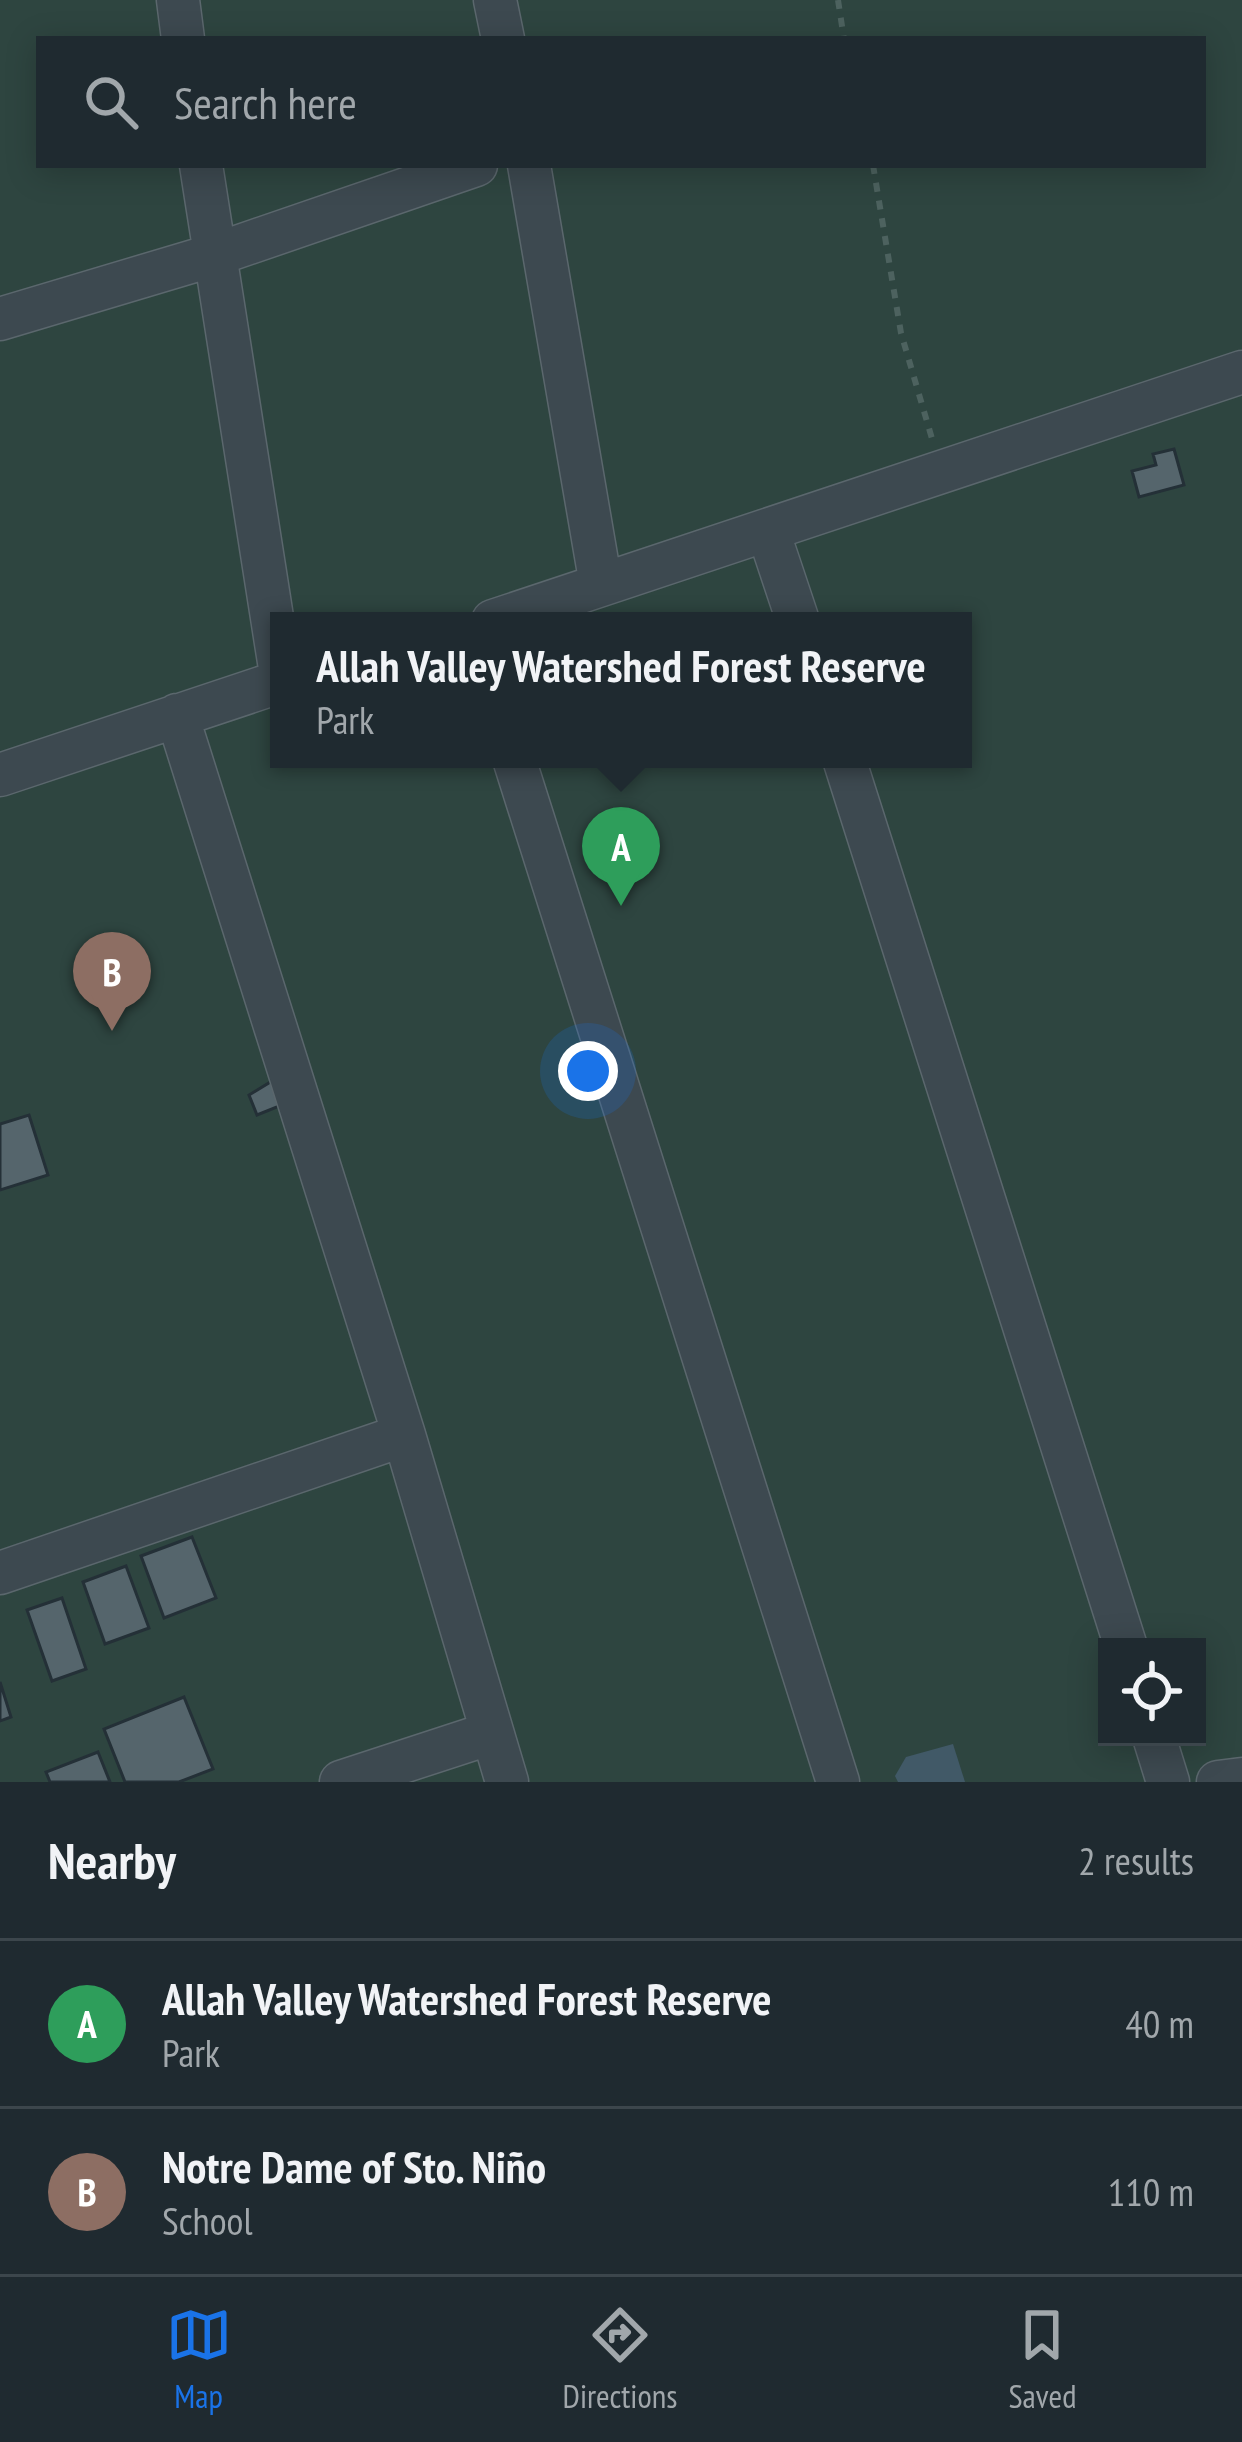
<!DOCTYPE html>
<html lang="en">
<head>
<meta charset="utf-8">
<style>
  :root { --surface:#1f2a30; --page:#2c363c; --text:#f1f3f6; --muted:#a1a7ab; --line:#3c464c; --accent:#1a73e8 }
  body { margin:0; font-family:"PT Sans Narrow",sans-serif; background:var(--page); color:var(--text) }
  .controls { position:absolute; right:36px; bottom:36px; display:grid; overflow:hidden; border-radius:0px; box-shadow:0 6px 30px #0003 }
  .controls button { width:108px; height:108px; display:grid; place-items:center; padding:0; border:0; border-bottom:3px solid var(--line); background:var(--surface); color:var(--text); font:60px sans-serif }
  .you { position:absolute; left:588px; top:1071px; width:42px; height:42px; margin:-30px; border:9px solid #fff; border-radius:50%; background:#1a73e8; box-shadow:0 0 0 18px #1a73e833 }
  .badge { display:grid; place-items:center; width:78px; height:78px; border-radius:50%; background:var(--accent); color:#fff; font-size:39px; font-weight:700 }
  .pin { position:absolute; translate:-50% -99px; filter:drop-shadow(0 3px 6px #0008) }
  .pin::after { content:''; position:absolute; top:63px; width:42px; height:36px; background:inherit; clip-path:polygon(0 0,100% 0,50% 100%) }
  .popup { position:absolute; left:270px; top:612px; width:702px; height:156px; box-sizing:border-box; display:grid; place-content:center; border-radius:0px; background:var(--surface); filter:drop-shadow(0 3px 9px #0005); font-size:39px; white-space:nowrap; color:var(--muted) }
  .popup b { font-size:45px; color:var(--text) }
  .popup::after { content:''; position:absolute; left:50%; top:100%; margin-left:-24px; border:24px solid transparent; border-top-color:var(--surface) }
  .list { margin:0; padding:0; list-style:none }
  h2 { display:flex; justify-content:space-between; align-items:center; height:156px; margin:0; padding:0 48px; font-size:51px }
  h2 small { font-size:39px; font-weight:400; color:var(--muted) }
  .list li { display:grid; grid-template-columns:78px 1fr auto; gap:36px; align-items:center; box-sizing:border-box; height:168px; padding:0 48px; border-top:3px solid var(--line) }
  .list b { display:block; font-size:45px; white-space:nowrap }
  .list p { margin:0; font-size:39px; white-space:nowrap; color:var(--muted) }
  .list em { font-size:39px; font-style:normal; color:var(--muted) }
  .icon { flex:none; width:66px; height:66px; fill:none; stroke:currentColor; stroke-width:2; stroke-linecap:round; stroke-linejoin:round }
  .map { position:relative; flex:none; width:1242px; height:1782px; overflow:hidden }
  .search { position:absolute; background:var(--surface); box-shadow:0 6px 30px #0003; left:36px; right:36px; top:36px; height:132px; display:flex; align-items:center; gap:30px; box-sizing:border-box; padding:0 42px; border-radius:0px; color:var(--muted); font-size:45px }
  .sheet { height:492px; background:var(--surface) }
  nav { display:flex; justify-content:space-around; align-items:center; box-sizing:border-box; height:168px; border-top:3px solid var(--line); background:var(--surface); font-size:33px; color:var(--muted) }
  nav a { display:grid; justify-items:center; gap:6px }
  nav .on { color:var(--accent) }
  .map>svg:first-child { display:block }
</style>
</head>
<body>
<div class="map">
<svg width="1242" height="1782" viewBox="0 0 1242 1782">
  <rect width="100%" height="100%" fill="#293840"/>
  <!-- green -->
  <path fill="#2e4540" fill-rule="evenodd" d="M0,0H1242V1782H0ZM39,39H1203V165H39ZM279,621H963V759H279ZM1107,1647H1197V1737H1107Z"/>
  <!-- water -->
  <path fill="#415967" d="M953,1744L965,1782H898L895,1776L906,1757Z"/>
  <!-- building -->
  <path fill="#55656c" stroke="#243037" stroke-width="3" d="M1174,449L1184,485L1139,497L1132,471L1156,465L1153,454Z
    M277,1078L287,1103L257,1115L249,1095Z
    M29,1115L48,1175L0,1190V1124Z
    M192,1537L216,1598L164,1618L141,1556Z
    M126,1566L149,1628L105,1644L83,1582Z
    M62,1598L86,1669L52,1681L27,1610Z
    M0,1682L11,1717L0,1721Z
    M184,1697L213,1769L179,1782H125L104,1729Z
    M98,1752L110,1782H50L46,1772Z"/>
  <g fill="none" stroke-linecap="round" stroke-linejoin="round">
    <defs>
      <path id="minor" d="M178,0L183,39
        M495,0L503,39
        M201,165L279,662
        M529,165L601,585
        M0,319L214,255L476,165
        M768,531L798,621
        M493,621L1242,372
        M177,715L404,1435L507,1782
        M514,759L838,1782
        M844,759L1126,1647
        M0,775L279,682
        M0,1573L404,1435
        M1154,1737L1168,1782
        M341,1782L491,1733
        M1218,1782L1242,1779"/>
    </defs>
    <!-- minor casing -->
    <use href="#minor" stroke="#5b676d" stroke-width="45"/>
    <!-- path -->
    <path stroke="#4d625f" stroke-width="6" stroke-dasharray="9 9" stroke-linecap="butt" d="M838,0L844,39
      M873,165L901,333L933,442"/>
    <!-- minor -->
    <use href="#minor" stroke="#3d4950" stroke-width="42"/>
  </g>
</svg>
<div class="controls">
<button><svg class="icon" aria-label="locate" viewBox="0 0 24 24"><circle cx="12" cy="12" r="6"/><path d="M12 2v4M12 18v4M2 12h4M18 12h4"/></svg></button>
</div>
<div class="you"></div>
<div class="pin badge" style="left:621px;top:906px;background:#2e9e5b">A</div>
<div class="popup"><b>Allah Valley Watershed Forest Reserve</b>Park</div>
<div class="pin badge" style="left:112px;top:1031px;background:#8d6e63">B</div>
<div class="search"><svg class="icon" aria-label="search" viewBox="0 0 24 24"><circle cx="10" cy="10" r="6"/><path d="M15 15l6 6"/></svg>Search here</div>
</div>
<section class="sheet">
<h2>Nearby<small>2 results</small></h2>
<ul class="list">
<li><span class="badge" style="background:#2e9e5b">A</span><div><b>Allah Valley Watershed Forest Reserve</b><p>Park</p></div><em>40 m</em></li>
<li><span class="badge" style="background:#8d6e63">B</span><div><b>Notre Dame of Sto. Niño</b><p>School</p></div><em>110 m</em></li>
</ul>
</section>
<nav>
<a class="on"><svg class="icon" aria-label="map" viewBox="0 0 24 24"><path d="M3 6l6-2 6 2 6-2v14l-6 2-6-2-6 2zM9 4v14M15 6v14"/></svg>Map</a>
<a><svg class="icon" aria-label="directions" viewBox="0 0 24 24"><path d="M12 3l9 9-9 9-9-9zM9 14v-3h6M13 9l2 2-2 2"/></svg>Directions</a>
<a><svg class="icon" aria-label="saved" viewBox="0 0 24 24"><path d="M7 4h10v16l-5-4-5 4z"/></svg>Saved</a>
</nav>
</body>
</html>
